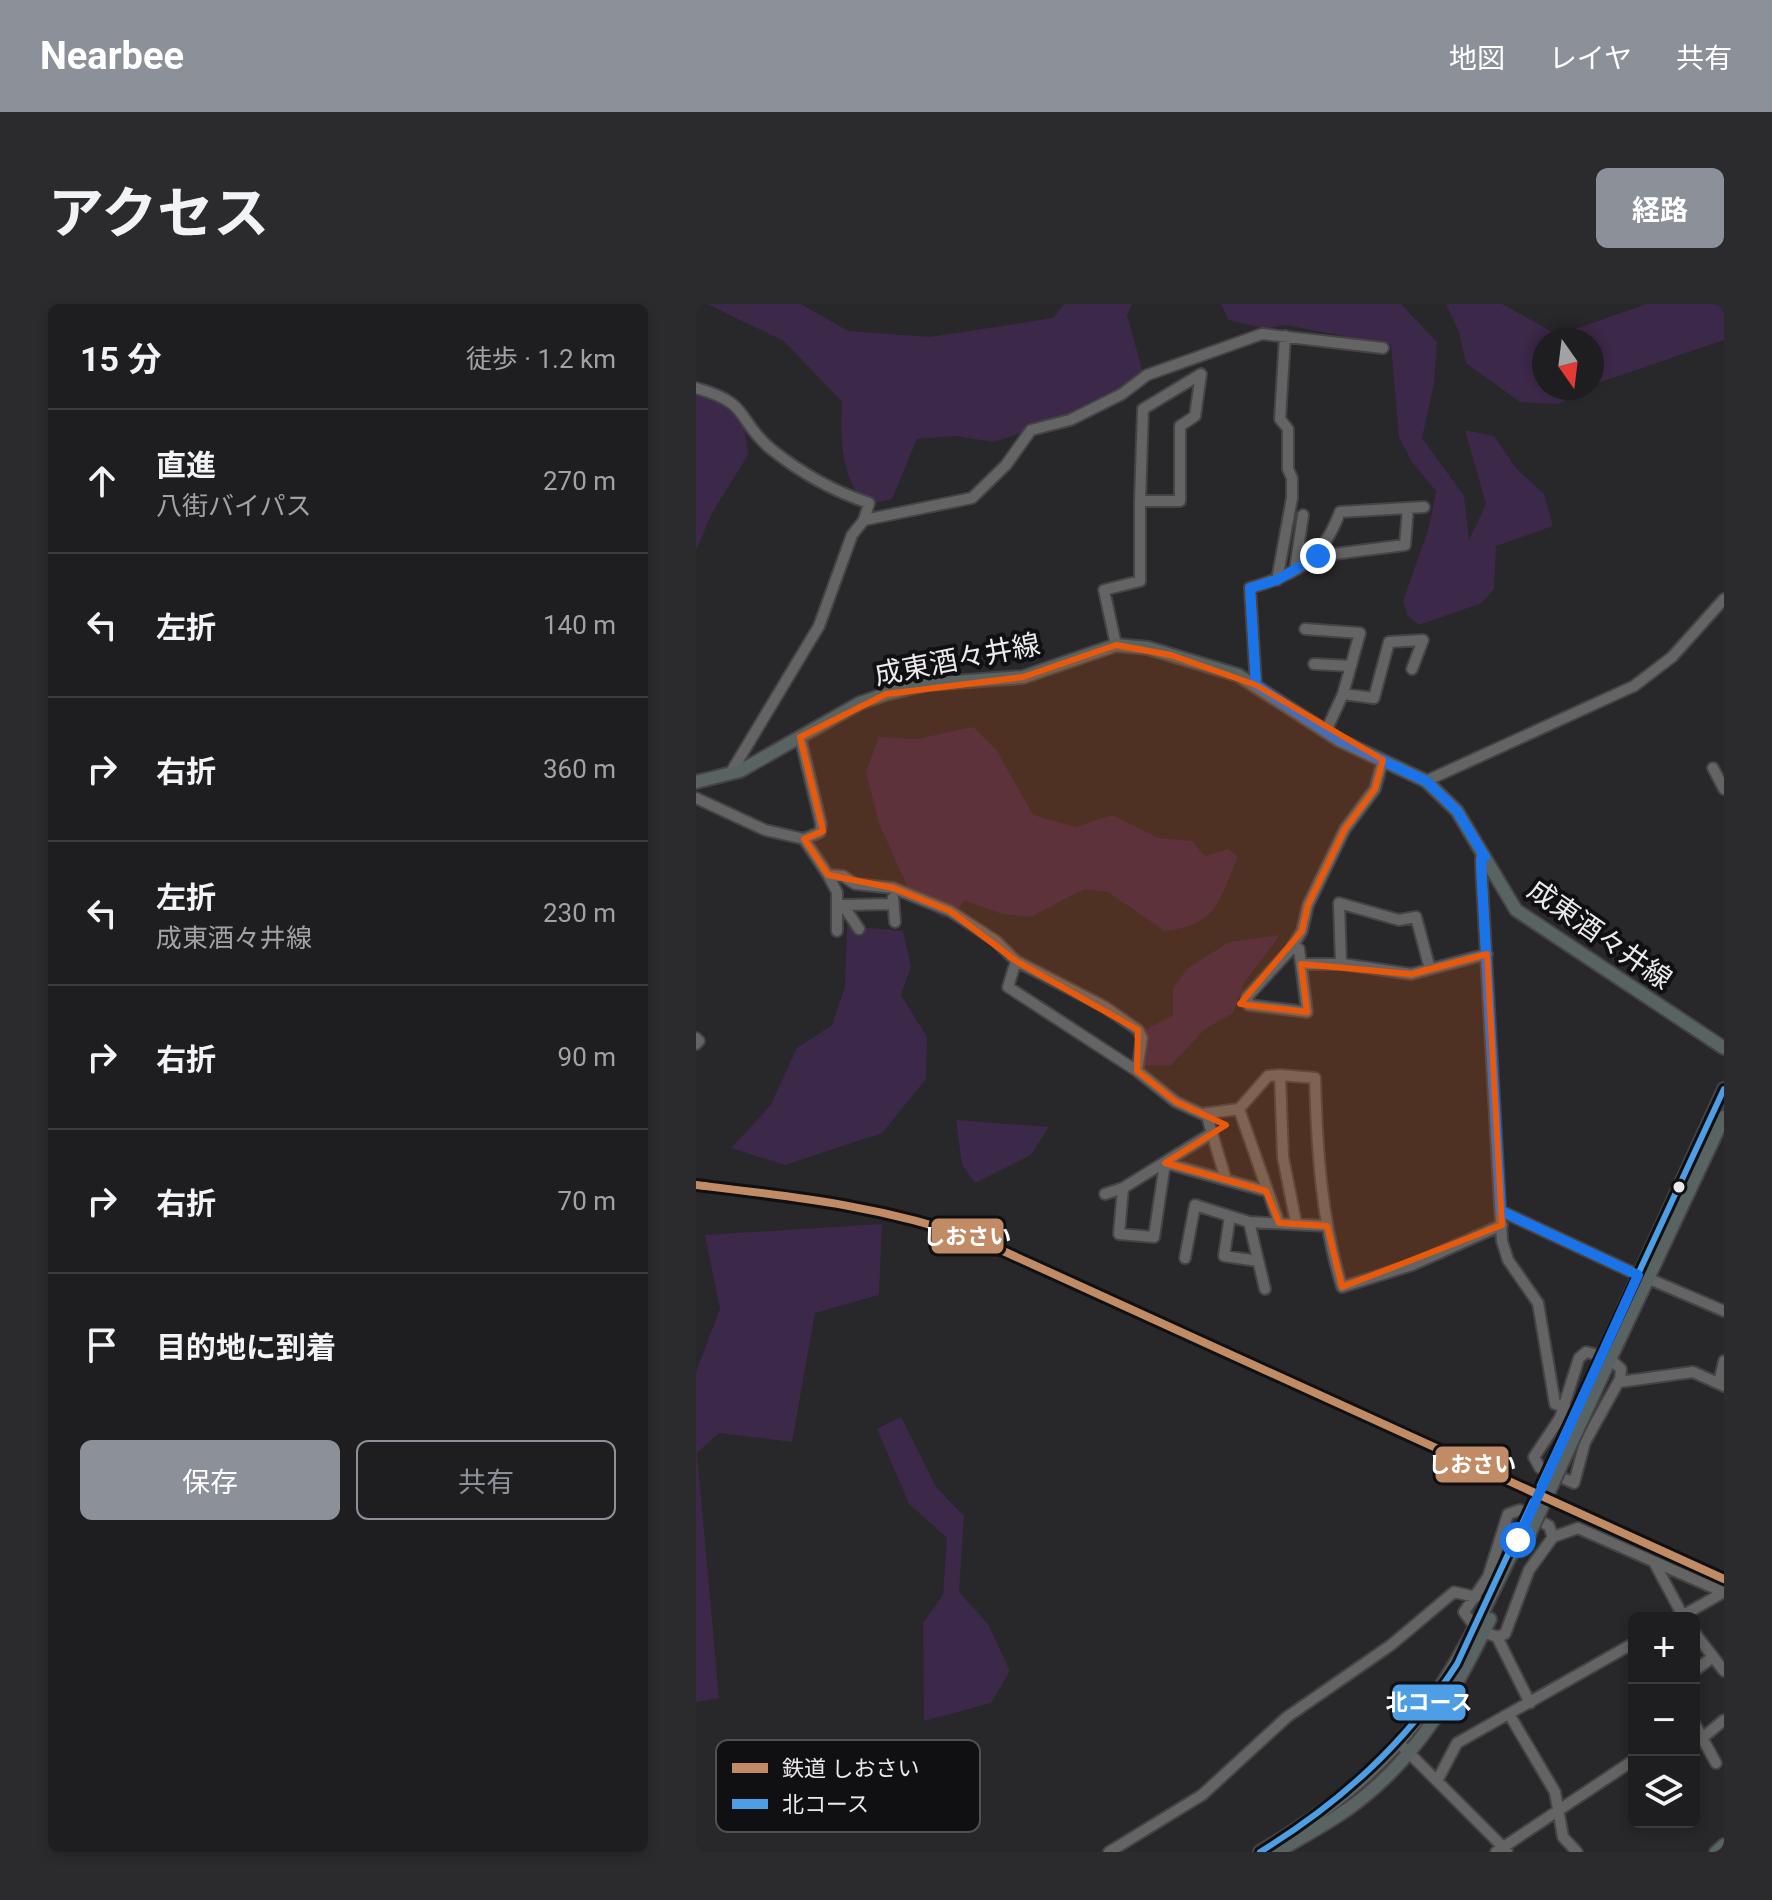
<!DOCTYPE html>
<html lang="ja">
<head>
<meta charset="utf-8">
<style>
  :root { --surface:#1e1d1f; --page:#2b2a2c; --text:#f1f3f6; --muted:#a1a2a4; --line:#3c3b3d; --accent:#8c9099 }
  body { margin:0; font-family:Roboto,"Noto Sans JP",sans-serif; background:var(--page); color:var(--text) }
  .controls { position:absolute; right:24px; bottom:24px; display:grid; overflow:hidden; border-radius:12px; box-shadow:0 4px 12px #0003 }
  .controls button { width:72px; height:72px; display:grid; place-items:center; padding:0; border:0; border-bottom:2px solid var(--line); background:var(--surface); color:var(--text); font:40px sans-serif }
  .compass { position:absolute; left:836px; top:24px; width:72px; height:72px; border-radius:50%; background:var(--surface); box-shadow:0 4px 12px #0003; rotate:166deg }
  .stop { position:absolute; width:24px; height:24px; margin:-18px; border:6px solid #1a73e8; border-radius:50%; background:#fff }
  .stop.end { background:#1a73e8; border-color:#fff; box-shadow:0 2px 8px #0008 }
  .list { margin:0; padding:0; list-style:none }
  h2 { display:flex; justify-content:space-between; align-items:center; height:104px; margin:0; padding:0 32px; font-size:34px }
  h2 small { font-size:26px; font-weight:400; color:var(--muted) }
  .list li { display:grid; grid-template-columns:52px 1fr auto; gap:24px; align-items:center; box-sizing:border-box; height:144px; padding:0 32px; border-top:2px solid var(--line) }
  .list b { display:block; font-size:30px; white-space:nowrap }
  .list p { margin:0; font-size:26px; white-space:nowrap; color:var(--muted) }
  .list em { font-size:26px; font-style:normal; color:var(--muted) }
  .actions { display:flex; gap:16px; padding:24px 32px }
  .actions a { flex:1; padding:18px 0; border:2px solid var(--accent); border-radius:12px; text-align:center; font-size:28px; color:var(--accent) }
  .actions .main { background:var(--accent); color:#fff }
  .icon { flex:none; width:44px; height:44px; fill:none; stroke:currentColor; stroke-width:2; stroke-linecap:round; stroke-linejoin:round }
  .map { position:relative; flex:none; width:1028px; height:1548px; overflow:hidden; border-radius:12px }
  header { display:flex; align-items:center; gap:48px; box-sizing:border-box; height:112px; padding:0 40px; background:var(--accent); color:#fff }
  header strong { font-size:38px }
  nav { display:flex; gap:44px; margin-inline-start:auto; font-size:28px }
  .intro { display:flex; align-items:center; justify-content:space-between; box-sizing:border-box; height:192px; padding:0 48px }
  h1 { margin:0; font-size:56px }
  .button { padding:20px 36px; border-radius:12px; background:var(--accent); color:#fff; font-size:28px; font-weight:700 }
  main { display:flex; gap:48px; padding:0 48px }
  aside { flex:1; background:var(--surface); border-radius:12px; box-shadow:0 4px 12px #0003 }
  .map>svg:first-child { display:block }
</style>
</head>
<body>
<header>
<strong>Nearbee</strong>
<nav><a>地図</a><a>レイヤ</a><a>共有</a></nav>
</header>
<div class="intro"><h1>アクセス</h1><a class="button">経路</a></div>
<main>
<aside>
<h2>15 分<small>徒歩 · 1.2 km</small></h2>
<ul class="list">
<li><svg class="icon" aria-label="ahead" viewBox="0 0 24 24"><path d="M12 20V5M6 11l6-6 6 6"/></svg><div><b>直進</b><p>八街バイパス</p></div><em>270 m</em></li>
<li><svg class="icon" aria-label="left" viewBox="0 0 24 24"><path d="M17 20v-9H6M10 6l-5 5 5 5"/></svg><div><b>左折</b></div><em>140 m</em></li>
<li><svg class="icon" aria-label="right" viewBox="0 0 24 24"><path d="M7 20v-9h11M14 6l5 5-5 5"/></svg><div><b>右折</b></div><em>360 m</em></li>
<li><svg class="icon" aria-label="left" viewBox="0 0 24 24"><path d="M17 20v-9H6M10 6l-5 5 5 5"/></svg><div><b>左折</b><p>成東酒々井線</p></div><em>230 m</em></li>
<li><svg class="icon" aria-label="right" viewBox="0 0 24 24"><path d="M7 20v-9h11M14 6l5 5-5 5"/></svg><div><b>右折</b></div><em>90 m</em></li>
<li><svg class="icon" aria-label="right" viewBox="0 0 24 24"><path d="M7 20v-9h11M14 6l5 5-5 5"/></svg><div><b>右折</b></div><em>70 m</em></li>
<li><svg class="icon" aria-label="arrive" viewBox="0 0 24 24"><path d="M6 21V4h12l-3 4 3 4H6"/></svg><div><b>目的地に到着</b></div></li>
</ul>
<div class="actions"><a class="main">保存</a><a>共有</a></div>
</aside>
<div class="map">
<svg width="1028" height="1548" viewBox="0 0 1028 1548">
  <rect width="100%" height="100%" fill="#282729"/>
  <!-- green -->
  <path fill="#3c2848" d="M11,0H105L152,27L234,33L357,14L368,0H436L431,11L447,69L426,95L298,138L259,132L221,135L196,195L170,201C145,172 144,136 146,98L88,37Z
    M525,0H705L741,38L738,80L726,134L768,192L773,236L790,200L769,126L798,132L820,164L848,190L857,222L800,242L798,285L786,299L723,321L711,311L707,297L733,223L740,187L716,158L703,133L695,41L589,21L569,25L533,16Z
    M750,0H806L862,31L950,0H1028V36L896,81V36H848V84H891L863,100L824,98L770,59L763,28Z
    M0,88L22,96L48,120L52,151L16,209L0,247Z
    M277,423L301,447L337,511L380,523L416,511L463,534L496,537L509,552L532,545L542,553C522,598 522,620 469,627L412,588L389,585L334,613L303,609L269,596L258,611L247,614L217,596L183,519L170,468L183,433L221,435Z
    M151,622L207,627L215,662L205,691L231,733L230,775L186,829L89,861L35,844L74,802L101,744L136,721L149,683Z
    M584,631L549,678L537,709L509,725L475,761L443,762L449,726L477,711V685L491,665L533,638Z
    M260,816L353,823L335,851L279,879L266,861Z
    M186,920L183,991L119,1009L96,1138L23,1129L1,1149L23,1394L0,1398V1068L24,1005L9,931Z
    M205,1113L240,1183L268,1212L263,1288L292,1320L314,1367L295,1399L228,1417L227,1319L247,1291L251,1234L213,1200L181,1125Z"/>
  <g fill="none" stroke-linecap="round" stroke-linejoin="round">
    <defs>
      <path id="minor" d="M505,70L499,112L484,122V197H444L447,105Z
        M0,84C57,100 39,115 75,145C105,169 136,187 173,199L168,216L156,231L123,322L34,470
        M168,216L276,194L310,161L335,126L374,116L426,90L451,71L566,30L687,44
        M622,252L709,241L712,204
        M599,266L607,211
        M581,276L596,194V174L592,165V125L584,115L589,32
        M609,325L664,329L647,390L630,427
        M420,341L408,286L444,277V197
        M618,360L655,362
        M560,381L554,284C602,270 626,256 644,208L728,203
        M647,390L678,394L693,338L727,336L716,365
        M104,433L125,520L124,528L108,535
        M1017,464L1028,485
        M730,477L938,382L976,353L1028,295
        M0,494L69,526L108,535L132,571L147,572L159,580L197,584L254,607L300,637L320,657L409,703L442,726L446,734L441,767
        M789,553L785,555L786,579L806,937L812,956L842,999L859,1100L869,1102
        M132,571L141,588V627
        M197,594L199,618
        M163,625L147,601L197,600
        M595,645L606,627L612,601L649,525L679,485L687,456
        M595,645H603L611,708L553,701L551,693Z
        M320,657L312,683L441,767L480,798L506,810L543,805L583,919
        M605,660H647L715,670L791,650
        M645,660L643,599L703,616L720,613L734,665
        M0,734L3,737L0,740
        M543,805L572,772L584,771
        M510,809L530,876L570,887
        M427,884L423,930L458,933L469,859L530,876
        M409,890L427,884L516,829
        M805,907L942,971
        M534,912L528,952L562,957
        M553,918L569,985
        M600,919L587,853L584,771L619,774C621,845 625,915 646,983L716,961L806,921
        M489,954L499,901L553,918L631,922
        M951,974L1028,1007
        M906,1052L890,1048L883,1054L864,1114L838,1153L844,1164L878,1179L889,1138L924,1075L925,1065L915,1056
        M923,1078L997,1068L1028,1082
        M1023,1079L1028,1057
        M857,1233L882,1224L1027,1288
        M959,1260L988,1314
        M984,1313L1028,1288
        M780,1324L768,1308L792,1273L812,1210L824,1206L853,1222L857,1233L833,1266L809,1330L801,1333L788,1328
        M998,1328L1028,1367
        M801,1333L834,1399
        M998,1367L1017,1353
        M813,1410L859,1488L867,1533L881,1548
        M998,1419L1020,1459
        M1005,1435L1028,1416
        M704,1440L811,1547
        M741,1477L761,1439L938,1339
        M413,1548L506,1491L591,1413L695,1341L758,1288L780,1293
        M800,1548L938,1456"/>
      <path id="major" d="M0,478L44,467L164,399L190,390L231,380L327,373L420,341L452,344L542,371L643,436L730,477L761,507L820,606L1028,744
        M901,1063L1028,785
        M909,1066L1028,813
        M564,1548C712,1460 750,1387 822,1236
        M581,1548C607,1532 636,1518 660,1499C723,1452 761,1384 794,1315
        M1020,1548L1028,1541"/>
    </defs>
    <!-- minor casing -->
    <use href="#minor" stroke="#454346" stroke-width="14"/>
    <!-- major casing -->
    <use href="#major" stroke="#454346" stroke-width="16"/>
    <!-- minor -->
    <use href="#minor" stroke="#656465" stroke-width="10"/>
    <!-- major -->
    <use href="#major" stroke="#596362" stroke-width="12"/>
    <defs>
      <path id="major-bridge" d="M836,1204L901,1063
        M829,1240L909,1066"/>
    </defs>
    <!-- major-bridge casing -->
    <use href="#major-bridge" stroke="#454346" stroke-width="16" stroke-linecap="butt"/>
    <!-- major-bridge -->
    <use href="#major-bridge" stroke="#596362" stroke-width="12"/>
    <defs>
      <path id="bus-1" d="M564,1548C645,1498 709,1440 761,1360L1028,785"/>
    </defs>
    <!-- bus-1 casing -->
    <use href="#bus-1" stroke="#100f11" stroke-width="12"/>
    <!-- bus-1 -->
    <use href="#bus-1" stroke="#4d9ee5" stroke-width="6"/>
    <defs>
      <path id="rail-1" d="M0,881C101,893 186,902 283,936L1028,1275"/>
    </defs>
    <!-- rail-1 casing -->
    <use href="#rail-1" stroke="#100f11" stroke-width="14"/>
    <!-- rail-1 -->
    <use href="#rail-1" stroke="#c18c65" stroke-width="8"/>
  </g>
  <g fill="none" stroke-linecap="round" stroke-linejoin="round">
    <!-- route -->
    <path stroke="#1a73e8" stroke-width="10" d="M622,252L581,276L554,284L560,381L643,436L730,477L761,507L789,553L785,555L786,579L805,907L942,971L822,1236"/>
  </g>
  <!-- marked area -->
  <path fill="#e8590c" fill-opacity="0.2" stroke="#e8590c" stroke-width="6" stroke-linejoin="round" d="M420,341L475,351L560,381L687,456L679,485L649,525L612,601L606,627L544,700L611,708L605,660L715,670L791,650L806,921L646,983L631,922L583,919L570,887L469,859L530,821L480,798L441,767L442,726L320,657L254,607L197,584L132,571L108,535L127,527L104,433L190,390L327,373Z"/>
  <!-- markers -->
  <circle fill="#ebe9ec" stroke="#100f11" stroke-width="3" cx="983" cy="883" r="7"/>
  <g text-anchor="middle" stroke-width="8" stroke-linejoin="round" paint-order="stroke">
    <!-- street labels -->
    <g font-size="28" fill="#ebe9ec" stroke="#100f11">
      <text transform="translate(261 355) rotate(-11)" y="10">成東酒々井線</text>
      <text transform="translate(904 630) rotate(35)" y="10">成東酒々井線</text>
    </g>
  </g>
  <!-- legend -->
  <rect x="20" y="1436" width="264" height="92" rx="12" fill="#100f11" stroke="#525053" stroke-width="2"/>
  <rect x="36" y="1459" width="36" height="10" fill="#c18c65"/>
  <rect x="36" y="1495" width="36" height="10" fill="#4d9ee5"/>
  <g font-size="22" fill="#ebe9ec">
    <text x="86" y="1472">鉄道 しおさい</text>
    <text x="86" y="1508">北コース</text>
  </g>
  <g stroke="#100f11" stroke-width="3">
    <rect x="234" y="913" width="75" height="38" rx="8" fill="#c18c65"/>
    <rect x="738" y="1141" width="76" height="39" rx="8" fill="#c18c65"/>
    <rect x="695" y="1379" width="76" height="39" rx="8" fill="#4d9ee5"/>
  </g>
  <g font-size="22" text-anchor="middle" font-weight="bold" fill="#fff">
    <text x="271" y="940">しおさい</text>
    <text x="776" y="1168">しおさい</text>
    <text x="733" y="1406">北コース</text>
  </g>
</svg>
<div class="controls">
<button>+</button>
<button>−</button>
<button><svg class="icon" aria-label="layers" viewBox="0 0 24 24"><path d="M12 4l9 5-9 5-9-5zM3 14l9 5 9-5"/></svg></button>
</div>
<svg class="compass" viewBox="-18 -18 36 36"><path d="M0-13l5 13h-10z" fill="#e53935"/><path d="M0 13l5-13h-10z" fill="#a1a2a4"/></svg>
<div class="stop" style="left:822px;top:1236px"></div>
<div class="stop end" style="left:622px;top:252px"></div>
</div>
</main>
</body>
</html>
